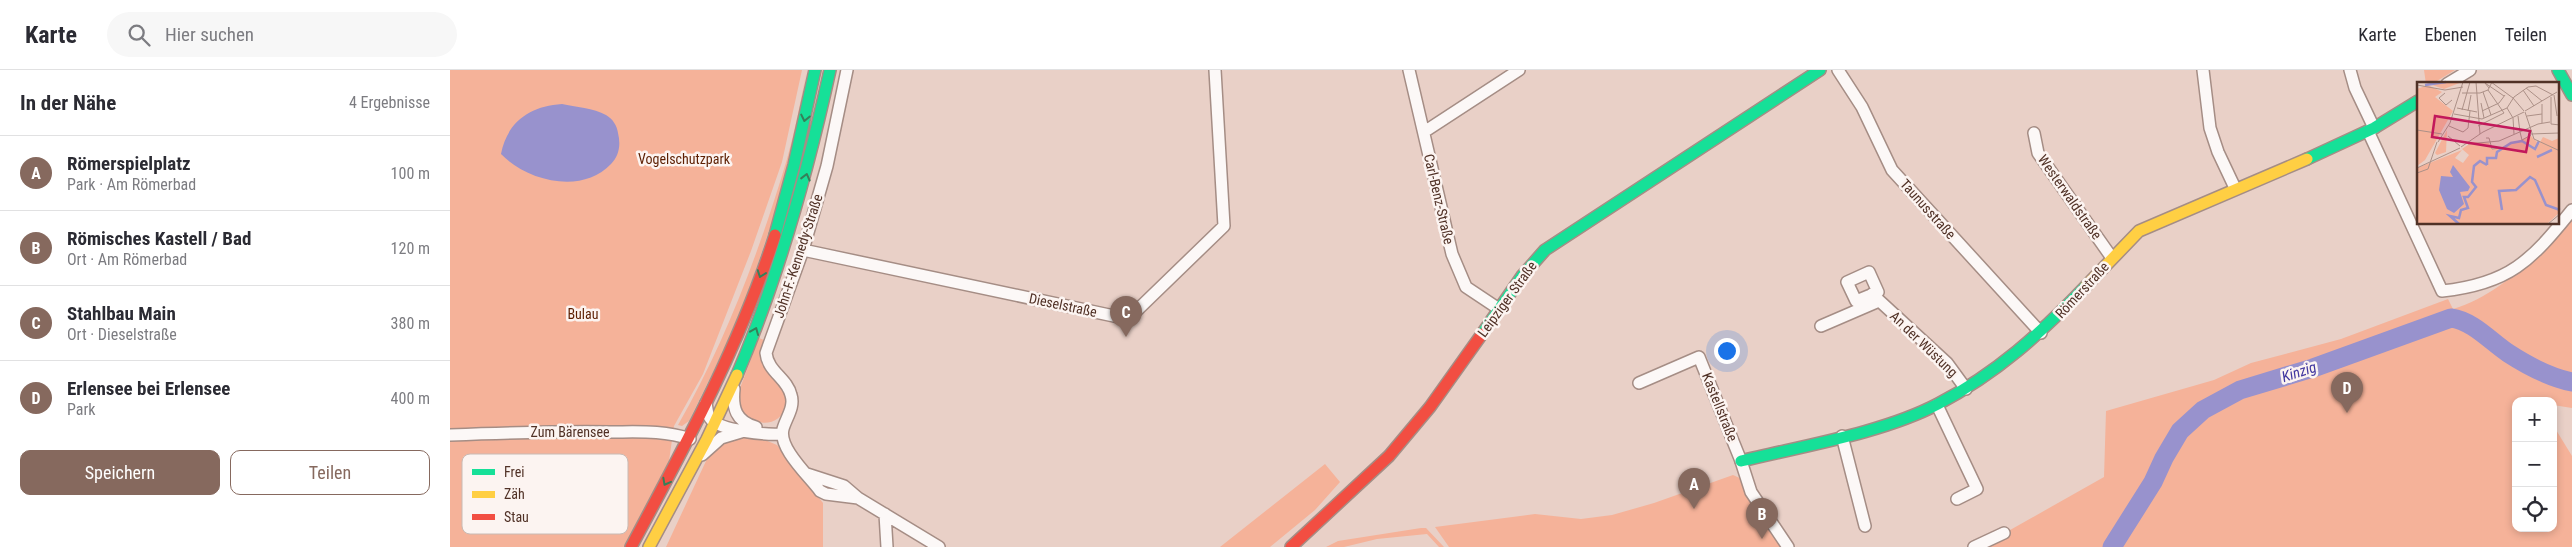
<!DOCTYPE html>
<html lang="de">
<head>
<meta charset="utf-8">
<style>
  :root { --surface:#fff; --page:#f7f7f7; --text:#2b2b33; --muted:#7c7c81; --line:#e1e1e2; --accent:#86695e }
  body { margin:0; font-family:"Roboto Condensed",sans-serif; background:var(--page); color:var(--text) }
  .controls { position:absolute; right:15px; bottom:15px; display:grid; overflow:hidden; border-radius:10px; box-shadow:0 2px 8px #0003 }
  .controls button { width:45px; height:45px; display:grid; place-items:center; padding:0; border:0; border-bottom:1px solid var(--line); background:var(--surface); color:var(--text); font:25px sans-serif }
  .you { position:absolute; left:1276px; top:280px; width:18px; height:18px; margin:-12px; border:4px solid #fff; border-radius:50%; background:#1a73e8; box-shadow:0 0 0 8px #1a73e833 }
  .badge { display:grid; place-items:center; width:32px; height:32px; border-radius:50%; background:var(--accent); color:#fff; font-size:16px; font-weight:700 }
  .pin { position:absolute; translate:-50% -41px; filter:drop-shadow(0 1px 2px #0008) }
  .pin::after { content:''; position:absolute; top:26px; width:18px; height:15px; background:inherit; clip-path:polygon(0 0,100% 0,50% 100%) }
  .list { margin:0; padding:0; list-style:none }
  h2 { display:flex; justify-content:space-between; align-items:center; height:65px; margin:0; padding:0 20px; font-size:21px }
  h2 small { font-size:16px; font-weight:400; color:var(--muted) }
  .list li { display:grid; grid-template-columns:32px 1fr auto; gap:15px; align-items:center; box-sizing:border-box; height:75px; padding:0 20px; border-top:1px solid var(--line) }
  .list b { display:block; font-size:19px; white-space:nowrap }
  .list p { margin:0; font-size:16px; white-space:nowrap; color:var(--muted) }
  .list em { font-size:16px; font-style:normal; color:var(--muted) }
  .actions { display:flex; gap:10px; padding:15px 20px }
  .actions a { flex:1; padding:11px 0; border:1px solid var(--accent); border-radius:10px; text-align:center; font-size:18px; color:var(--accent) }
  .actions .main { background:var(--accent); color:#fff }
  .icon { flex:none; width:28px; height:28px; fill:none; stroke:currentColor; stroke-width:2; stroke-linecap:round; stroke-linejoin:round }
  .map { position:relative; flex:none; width:2122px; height:477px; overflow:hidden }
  header { display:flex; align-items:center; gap:30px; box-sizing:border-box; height:70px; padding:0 25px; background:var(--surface); border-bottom:1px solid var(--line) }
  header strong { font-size:24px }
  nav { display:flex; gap:28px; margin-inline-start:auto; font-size:18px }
  .search { width:350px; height:45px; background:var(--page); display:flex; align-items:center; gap:12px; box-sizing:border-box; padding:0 18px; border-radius:28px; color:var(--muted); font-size:19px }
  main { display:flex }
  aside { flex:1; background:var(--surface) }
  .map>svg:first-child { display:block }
</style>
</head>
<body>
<header>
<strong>Karte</strong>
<div class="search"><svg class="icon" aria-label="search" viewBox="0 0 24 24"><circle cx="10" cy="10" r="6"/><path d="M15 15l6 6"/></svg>Hier suchen</div>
<nav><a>Karte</a><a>Ebenen</a><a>Teilen</a></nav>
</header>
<main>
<aside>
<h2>In der Nähe<small>4 Ergebnisse</small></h2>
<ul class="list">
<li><span class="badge">A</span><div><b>Römerspielplatz</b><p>Park · Am Römerbad</p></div><em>100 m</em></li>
<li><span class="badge">B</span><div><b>Römisches Kastell / Bad</b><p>Ort · Am Römerbad</p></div><em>120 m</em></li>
<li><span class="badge">C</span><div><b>Stahlbau Main</b><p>Ort · Dieselstraße</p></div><em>380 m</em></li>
<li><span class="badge">D</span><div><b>Erlensee bei Erlensee</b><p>Park</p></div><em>400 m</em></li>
</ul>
<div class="actions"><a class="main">Speichern</a><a>Teilen</a></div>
</aside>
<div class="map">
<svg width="2122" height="477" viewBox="0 0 2122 477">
  <rect width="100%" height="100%" fill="#e9d0c7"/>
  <!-- green -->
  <path fill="#f5b299" d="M0,0H352L332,92L301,181L253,304L224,356L218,398L175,477H0Z
    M357,0L337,108L289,249L239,351L232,356L228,355C275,273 310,180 337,89C345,60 351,29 357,0Z
    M1974,0H2005L1982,14H1976Z
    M2122,150V338L2103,335V331H2066V458H2103V355L2122,386V477H1530L1654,407L1656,341L1764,310L1801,293L1891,269L1998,229L2003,239C2052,224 2086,185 2122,150Z
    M309,268L314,270C302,303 332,305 337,333C331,356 311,357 294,346L287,326Z
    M294,367L310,368L327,375L373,433V477H216L256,391C268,373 273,371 294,367Z
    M875,394L890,412L865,440L820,477H770Z
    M1283,405L1292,409L1298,429L1331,477H999L985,457L1085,444L1131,449L1162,445L1204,433Z
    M971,458H976L994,477H989L977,464L927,469L894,477H876L888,471Z"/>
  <!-- water -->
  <path fill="#9892cd" d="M112,34C125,37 144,38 156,45C163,49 167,56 168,63C171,75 169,86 161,94C132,125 77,111 51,84C57,52 80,36 112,34Z"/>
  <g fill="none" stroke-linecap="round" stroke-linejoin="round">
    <!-- river -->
    <path stroke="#9892cd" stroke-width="19" d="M1662,477L1703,412L1714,388L1730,361L1753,340L1790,320L1863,298L2001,248C2023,251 2040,271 2058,283C2078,296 2098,307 2122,312"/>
    <defs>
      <path id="street" d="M397,0L377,96L353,180L316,283C318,302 337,308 341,325C345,337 336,348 333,359C328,378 359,406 370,421L376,424L408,428
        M959,0L1002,184L1016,217L1049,239
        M1388,0L1412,37L1442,100L1591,263
        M1753,0L1760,58L1768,82L1785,118
        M1900,0L1905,18L1924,58
        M1997,14L2020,0
        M1918,61L1992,221C2059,214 2081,191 2122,140
        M974,62L1069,0
        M1584,63L1588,83L1662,188
        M353,180L678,249L774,156L765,0
        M1419,202L1428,222L1406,231L1397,212Z
        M1422,224L1497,293L1516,319
        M1371,256L1429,231
        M1189,313L1249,287L1291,391L1301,422L1338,477
        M284,319C282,338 286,352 306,357
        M256,333C257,337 257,344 260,348C269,361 317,365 332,364
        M1487,335L1527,419L1507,429
        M0,365C53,363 107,361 160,362C187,362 214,360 240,369
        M1392,366L1415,456
        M252,385L271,368L291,362
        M357,404L394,416L408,428L489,477
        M435,444L437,477
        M1524,477L1554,463"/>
      <path id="fast" d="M2108,0L2122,25
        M1857,89L1924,58L1968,31
        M325,165L344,95L365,0
        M1032,264L1072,206L1095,180L1370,0
        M287,305C329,206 357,105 380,0
        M1291,391C1352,376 1433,363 1488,334C1547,303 1590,264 1636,216"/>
      <path id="slow" d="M1636,216L1689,161L1857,89
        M199,477L257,369L287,305"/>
      <path id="jam" d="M181,477C235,376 290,275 325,165
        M841,477L939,386L980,337L1032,264"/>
    </defs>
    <!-- street casing -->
    <use href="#street" stroke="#a58d85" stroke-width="14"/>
    <!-- fast casing -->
    <use href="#fast" stroke="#a58d85" stroke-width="14"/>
    <!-- slow casing -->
    <use href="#slow" stroke="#a58d85" stroke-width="14"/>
    <!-- jam casing -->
    <use href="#jam" stroke="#a58d85" stroke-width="14"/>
    <!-- street -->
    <use href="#street" stroke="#fcf8f7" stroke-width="11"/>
    <!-- fast -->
    <use href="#fast" stroke="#16e098" stroke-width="11"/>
    <!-- slow -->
    <use href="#slow" stroke="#ffcf43" stroke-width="11"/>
    <!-- jam -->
    <use href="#jam" stroke="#f24e42" stroke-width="11"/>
  </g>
  <!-- one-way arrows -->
  <defs><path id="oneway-chevron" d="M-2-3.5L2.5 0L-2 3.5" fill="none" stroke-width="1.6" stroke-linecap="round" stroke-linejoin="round" transform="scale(1.25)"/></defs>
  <g stroke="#368059">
    <use href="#oneway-chevron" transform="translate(355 48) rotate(102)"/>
    <use href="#oneway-chevron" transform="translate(356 107) rotate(-76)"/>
    <use href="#oneway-chevron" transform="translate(311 204) rotate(110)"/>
    <use href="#oneway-chevron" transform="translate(305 261) rotate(-68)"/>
    <use href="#oneway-chevron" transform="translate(216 412) rotate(118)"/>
  </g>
  <g text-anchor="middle" stroke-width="5" stroke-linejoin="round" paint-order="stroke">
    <!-- park labels -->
    <g font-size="14" fill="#5d1f02" stroke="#fcf4f1">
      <text x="234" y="94">Vogelschutzpark</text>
      <text x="133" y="249">Bulau</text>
    </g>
    <!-- street labels -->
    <g font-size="14" fill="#503126" stroke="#fcf4f1">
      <text transform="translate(1620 127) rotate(55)" y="5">Westerwaldstraße</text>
      <text transform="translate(989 129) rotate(77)" y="5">Carl-Benz-Straße</text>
      <text transform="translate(1478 139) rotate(48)" y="5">Taunusstraße</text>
      <text transform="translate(348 186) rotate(-72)" y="5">John-F.-Kennedy-Straße</text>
      <text transform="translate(1632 220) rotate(-47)" y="5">Römerstraße</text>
      <text transform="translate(1057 229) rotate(-54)" y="5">Leipziger Straße</text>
      <text transform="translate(613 235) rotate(12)" y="5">Dieselstraße</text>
      <text transform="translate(1474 274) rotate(44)" y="5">An der Wüstung</text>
      <text transform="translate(1270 337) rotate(68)" y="5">Kastellstraße</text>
      <text x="120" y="367">Zum Bärensee</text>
    </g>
    <!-- water labels -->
    <g font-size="15" font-style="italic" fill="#41369f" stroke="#fcf4f1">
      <text transform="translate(1849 302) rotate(-18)" y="5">Kinzig</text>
    </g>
  </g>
  <!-- overview -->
  <g transform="translate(1967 12)">
    <rect width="142" height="142" fill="#e9d0c7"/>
    <path d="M45,0L27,7L9,1V0ZM11,3L25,10L18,15L36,29L8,78L0,84V7ZM30,48L29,70L20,73L18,71ZM114,54L122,62L126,55L135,59L142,56V131L130,142H0V86L45,68L38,76L46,81L52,73L45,67L55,60L72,61L75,67L82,66Z" fill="#f5b299"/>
    <path d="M36,83L53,105L51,109L43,110L47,122L37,131L30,127L22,108L24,94L36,95L33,90Z" fill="#9892cd"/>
    <path fill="none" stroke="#9892cd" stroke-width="2.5" d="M8,3L29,0M120,75L135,68M70,83V76H79L80,70L94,61L105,59L118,67L122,59M85,128L82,109L99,108L113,95L118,98L129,123L143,128M42,142L33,134L42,136L44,128L51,126L47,115H51L59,105L55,100L57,84L63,79L70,83"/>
    <path fill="none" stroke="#ac9087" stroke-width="1" d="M59,0L63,52M74,0L96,16L107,29M0,3L28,8L46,5M72,6L68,1L87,14M109,6L125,19M106,8L117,24M66,10L74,33M28,11L22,16L29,23L35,18M45,11H63L71,8L75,0M137,13L140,34M134,15V42L143,43M64,21L67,36M40,26L60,30M90,26L96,36L97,52M45,28L53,0M51,29L54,13M65,29L82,21L88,13M108,29L140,10M108,30L117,57L143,69M37,32L65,37L90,26L97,15L111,5L119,4L136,13M101,34L103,50M110,34L125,32M125,41V22M32,44L46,50L51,46L53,29M61,44L87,31L71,8M0,48L25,52M103,50L105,58L114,53M114,52L142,51M31,54L43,64M69,56H72L75,67L84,66M21,60L33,41L46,0M51,62L82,59L121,42L133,40M44,65L66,50L107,30M0,86L43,66M0,91L11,87L20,60M131,142L143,132"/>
    <path fill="#c2185b" fill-opacity="0.15" stroke="#c2185b" stroke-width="2.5" d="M18,34L113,49L109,70L15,55Z"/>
    <rect width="142" height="142" fill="none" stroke="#503126" stroke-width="2.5"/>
  </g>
  <!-- legend -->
  <rect x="12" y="384" width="166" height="80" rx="8" fill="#fcf4f1" stroke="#c8bab4" stroke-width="1"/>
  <rect x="22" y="399" width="23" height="6" fill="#16e098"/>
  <rect x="22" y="421" width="23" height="7" fill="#ffcf43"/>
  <rect x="22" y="444" width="23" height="6" fill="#f24e42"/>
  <g font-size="14" fill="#503126">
    <text x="54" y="407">Frei</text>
    <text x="54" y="429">Zäh</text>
    <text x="54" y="452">Stau</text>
  </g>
</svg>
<div class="controls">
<button>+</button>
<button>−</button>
<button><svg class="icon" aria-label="locate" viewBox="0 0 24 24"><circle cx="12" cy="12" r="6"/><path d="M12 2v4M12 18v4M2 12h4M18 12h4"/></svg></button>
</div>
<div class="you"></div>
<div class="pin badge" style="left:1244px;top:439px">A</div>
<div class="pin badge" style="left:1312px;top:469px">B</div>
<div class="pin badge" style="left:676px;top:267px">C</div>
<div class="pin badge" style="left:1897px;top:343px">D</div>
</div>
</main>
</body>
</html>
